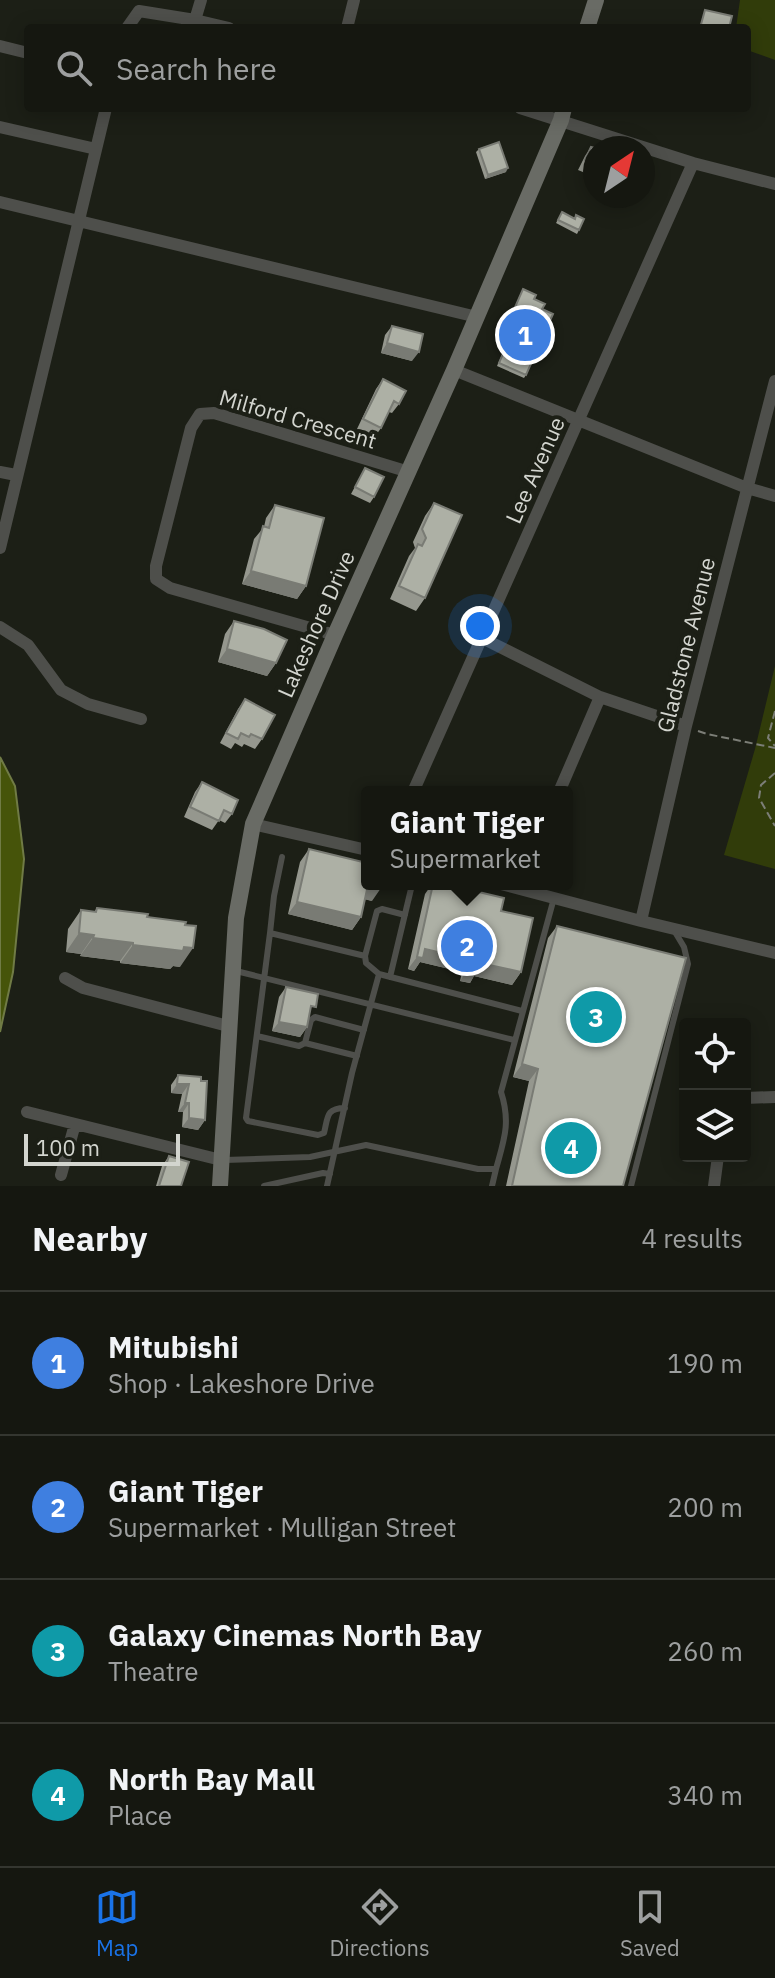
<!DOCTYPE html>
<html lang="en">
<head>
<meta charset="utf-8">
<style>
  :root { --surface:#151710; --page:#1e2019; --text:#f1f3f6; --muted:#9d9f9f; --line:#343630; --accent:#1a73e8 }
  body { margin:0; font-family:"IBM Plex Sans",sans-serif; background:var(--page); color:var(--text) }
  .controls { position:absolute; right:24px; bottom:24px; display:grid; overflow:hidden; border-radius:8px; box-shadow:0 4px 20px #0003 }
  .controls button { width:72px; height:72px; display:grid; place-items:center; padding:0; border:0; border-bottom:2px solid var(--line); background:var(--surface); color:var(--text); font:40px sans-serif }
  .compass { position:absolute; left:583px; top:136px; width:72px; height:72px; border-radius:50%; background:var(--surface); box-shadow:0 4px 20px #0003; rotate:35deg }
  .scale { position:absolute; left:24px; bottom:20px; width:156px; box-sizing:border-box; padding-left:8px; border:4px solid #d3d5cf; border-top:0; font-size:22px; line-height:28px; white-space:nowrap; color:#d3d5cf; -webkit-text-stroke:6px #1c1f16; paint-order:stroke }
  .you { position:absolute; left:480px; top:626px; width:28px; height:28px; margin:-20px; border:6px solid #fff; border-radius:50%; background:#1a73e8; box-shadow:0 0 0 12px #1a73e833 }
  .badge { display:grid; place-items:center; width:52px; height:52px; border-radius:50%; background:var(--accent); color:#fff; font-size:26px; font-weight:700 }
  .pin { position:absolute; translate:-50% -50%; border:4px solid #fff; box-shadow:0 2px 8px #0006 }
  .popup { position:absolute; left:361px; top:786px; width:212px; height:104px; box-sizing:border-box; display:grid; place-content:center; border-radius:8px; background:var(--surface); filter:drop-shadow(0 2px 6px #0005); font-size:26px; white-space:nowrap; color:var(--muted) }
  .popup b { font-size:30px; color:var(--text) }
  .popup::after { content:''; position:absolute; left:50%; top:100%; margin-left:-16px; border:16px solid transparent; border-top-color:var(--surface) }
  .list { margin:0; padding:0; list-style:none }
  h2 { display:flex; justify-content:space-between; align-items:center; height:104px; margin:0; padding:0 32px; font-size:34px }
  h2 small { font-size:26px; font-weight:400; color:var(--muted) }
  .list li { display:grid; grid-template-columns:52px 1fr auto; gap:24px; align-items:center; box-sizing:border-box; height:144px; padding:0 32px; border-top:2px solid var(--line) }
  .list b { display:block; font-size:30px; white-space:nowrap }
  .list p { margin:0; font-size:26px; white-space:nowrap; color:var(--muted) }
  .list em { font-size:26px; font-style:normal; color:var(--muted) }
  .icon { flex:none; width:44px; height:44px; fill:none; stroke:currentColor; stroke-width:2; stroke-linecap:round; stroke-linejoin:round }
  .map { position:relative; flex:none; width:775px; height:1186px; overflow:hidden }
  .search { position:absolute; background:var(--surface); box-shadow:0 4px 20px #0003; left:24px; right:24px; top:24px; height:88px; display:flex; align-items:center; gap:20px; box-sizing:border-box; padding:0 28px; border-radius:8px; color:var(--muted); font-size:30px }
  .sheet { height:680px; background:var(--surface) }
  nav { display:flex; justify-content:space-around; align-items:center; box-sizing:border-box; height:112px; border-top:2px solid var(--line); background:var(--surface); font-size:22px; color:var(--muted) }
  nav a { display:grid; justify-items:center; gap:4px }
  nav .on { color:var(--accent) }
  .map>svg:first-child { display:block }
</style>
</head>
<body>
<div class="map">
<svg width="775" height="1186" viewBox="0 0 775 1186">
  <rect width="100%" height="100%" fill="#1c1f16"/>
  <!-- green -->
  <path fill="#313c0a" d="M740,0H775V60L747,50V28H736Z
    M775,666V869L724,855L755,749Z"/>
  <!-- water -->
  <path fill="#46540a" stroke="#707b45" stroke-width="2" d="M0,757L15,786L24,859L13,972L0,1032Z"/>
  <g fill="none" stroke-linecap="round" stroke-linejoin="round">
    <!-- path -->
    <path stroke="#7c7e77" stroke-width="2" stroke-dasharray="8 4" stroke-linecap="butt" d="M775,711L768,738L775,746
      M698,731L707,734L775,748
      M775,773L761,785L759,798L775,826"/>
    <!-- lane -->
    <path stroke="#4e4f4b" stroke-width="6" d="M282,857L274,896L270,933L365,956L377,911L382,909L405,915
      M270,933L246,1118L248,1121L318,1135L324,1133C328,1117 326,1108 345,1108
      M365,956L366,963L379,974
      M236,971L514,1040
      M390,977L411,889
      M257,1036L299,1046L305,1043L357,1056
      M305,1043L311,1020L315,1017L364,1030
      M225,1160L310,1157L366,1145L478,1169H496C504,1140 511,1123 501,1092L554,898
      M264,1186L323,1173L330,1174
      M327,1186L352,1073L379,974L522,1011
      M492,1186L496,1169
      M631,1186L688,964L684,947L675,932"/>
    <!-- street -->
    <path stroke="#4e4f4b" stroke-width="12" d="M139,11L195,20L229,28
      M195,20L201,0
      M127,28L139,11
      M347,28L354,0
      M0,46L28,53
      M520,108L693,163L775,184
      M0,127L96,149
      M0,202L477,317
      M454,370L747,488L775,496
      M0,472L16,475
      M0,548L106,108
      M0,627L28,645L61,690L88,704L141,719
      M335,635L170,588L156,579V566L191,428L200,414L214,413L409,472
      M482,638L600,697L686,726
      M413,792L693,163
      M559,792L600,697
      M253,824L367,850
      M501,884L641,921L775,953
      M641,921L686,726L775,381
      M65,978L83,988L228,1026
      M745,1098L775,1097
      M27,1112L221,1160
      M61,1175L75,1124
      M714,1186L718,1156"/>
    <!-- secondary -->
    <path stroke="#696b65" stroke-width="16" d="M587,28L596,0
      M220,1186L236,918L253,824L335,635L454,370L561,120L564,108"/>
  </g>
  <!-- wall -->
  <path fill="#95978e" d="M591,147L595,148V177L578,170L585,156Z
    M479,149L506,172L485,179L476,152Z
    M562,212L579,230L577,234L556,223Z
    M523,289L542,309L526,375L524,378L497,366L510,336L503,333Z
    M392,326L412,361L381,353L385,335Z
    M383,379L399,404L392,413L389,412L381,428L374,438L357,429L376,389Z
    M365,468L374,497L370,503L351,494Z
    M434,503L425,598L416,611L390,599L409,556L415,548L413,542L425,516Z
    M275,505L306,586L297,599L242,584L254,539L264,527L266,518Z
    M234,621L276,663L267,676L218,662L225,634Z
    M245,699L262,739L255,749L244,744L242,747L235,743L231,749L220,743L238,709Z
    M202,782L232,814L225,823L219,820L212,830L184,817L195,792Z
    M309,849L372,901L365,899L361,917L352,930L288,914L300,862Z
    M432,884H445L501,911L521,972L512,985L474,976L470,983L460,981L462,972L420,962L414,971L408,969L425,894Z
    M97,908L147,917L180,967L173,966L170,969L120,963V961L80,956L81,954L66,952L68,929L81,910L94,912Z
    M557,926L623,1186H506L529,1081L513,1077L548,938Z
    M286,987L309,1016L307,1027L300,1037L272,1031L279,997Z
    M178,1075L201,1077L205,1120L198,1130L182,1127L183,1112H178L182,1094L171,1093V1085Z
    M169,1156L181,1186H156L162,1166Z"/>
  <!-- shaded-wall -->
  <path fill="#797b74" d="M508,168L506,172L485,179L488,175Z
    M387,343L419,352L412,361L381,353Z
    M251,571L306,586L297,599L242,584Z
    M227,649L276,663L267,676L218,662Z
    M368,885L381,888L372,901L359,898Z
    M297,902L361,917L352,930L288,914Z
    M79,933L94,935L81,954L66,952Z
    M93,938L133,943L120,961L80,956Z
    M133,945L184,947L193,948L180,967L173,966L170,969L120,963Z
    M425,949L471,960L462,972L420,962L414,971L408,969L417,957Z
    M480,963L521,972L512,985L474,976L470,983L460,981L469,968Z
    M279,1022L307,1027L300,1037L272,1031Z
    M522,1064L538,1069L529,1081L513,1077Z
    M177,1084H189L182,1094L171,1093Z
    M185,1103H189L183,1112H178Z
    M189,1118L205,1120L198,1130L182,1127Z"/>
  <!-- building -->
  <path fill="#adb0a5" stroke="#797b74" stroke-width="2" d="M705,10L732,16L729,28H700Z
    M499,142L508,168L488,175L479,149Z
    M591,147L595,148V165L585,160Z
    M562,212L575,219L576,215L584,219L579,230L558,220Z
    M523,289L536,295L534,299L545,304L542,309L553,314L526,375L499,363L512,333L505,330Z
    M392,326L423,334L419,352L387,343Z
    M383,379L406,391L399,404L394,401L381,428L363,419Z
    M365,468L384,477L374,497L355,487Z
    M434,503L462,515L425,598L399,586L418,544L422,546L426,538L422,529Z
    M275,505L324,518L306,586L251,571L263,526L269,528Z
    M234,621L264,629L287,640L276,663L227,649Z
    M245,699L275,715L262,739L251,734L249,737L241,733L238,739L226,733Z
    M202,782L238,800L232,814L224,810L219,821L190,807Z
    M309,849L367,863V884H382L381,888L368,885L361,917L297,902Z
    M433,884H445L504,898L501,911L533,918L521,972L480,963L479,970L469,968L471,960L425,949L423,958L417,957Z
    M97,908L148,914L147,917L186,922L185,925L196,926L193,948L184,947L183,951L133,945V943L93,938L94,935L79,933L81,910L96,912Z
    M557,926L686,958L623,1186H512L538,1069L522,1064Z
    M286,987L318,994L316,1007L311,1006L307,1027L279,1022Z
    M178,1075L201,1077V1081H207L205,1120L189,1118V1103H185L189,1084H177Z
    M169,1156L189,1162L181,1186H159Z"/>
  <g text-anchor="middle" stroke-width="8" stroke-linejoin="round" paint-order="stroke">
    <!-- street labels -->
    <g font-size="22" fill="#d3d5cf" stroke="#1c1f16">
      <text transform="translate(298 419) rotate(16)" y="8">Milford Crescent</text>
      <text transform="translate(535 470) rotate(-66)" y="8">Lee Avenue</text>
      <text transform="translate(316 624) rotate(-66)" y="8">Lakeshore Drive</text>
      <text transform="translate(686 645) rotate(-76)" y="8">Gladstone Avenue</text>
    </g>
  </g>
</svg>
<div class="controls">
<button><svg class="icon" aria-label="locate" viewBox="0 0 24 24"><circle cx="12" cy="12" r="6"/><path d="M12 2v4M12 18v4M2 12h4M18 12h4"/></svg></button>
<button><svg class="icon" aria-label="layers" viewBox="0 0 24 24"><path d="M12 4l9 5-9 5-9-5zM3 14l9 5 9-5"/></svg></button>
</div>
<svg class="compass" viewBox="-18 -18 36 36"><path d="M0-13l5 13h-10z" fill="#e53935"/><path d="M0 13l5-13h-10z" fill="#9d9f9f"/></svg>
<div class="scale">100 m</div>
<div class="you"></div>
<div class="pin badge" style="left:525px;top:335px;background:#3f7fe0">1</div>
<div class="pin badge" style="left:467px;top:946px;background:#3f7fe0">2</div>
<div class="popup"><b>Giant Tiger</b>Supermarket</div>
<div class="pin badge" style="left:596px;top:1017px;background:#0f9aa8">3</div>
<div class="pin badge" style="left:571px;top:1148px;background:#0f9aa8">4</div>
<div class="search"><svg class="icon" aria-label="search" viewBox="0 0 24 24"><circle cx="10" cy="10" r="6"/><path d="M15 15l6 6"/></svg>Search here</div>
</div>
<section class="sheet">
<h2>Nearby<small>4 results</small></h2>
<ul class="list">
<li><span class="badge" style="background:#3f7fe0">1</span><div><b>Mitubishi</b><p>Shop · Lakeshore Drive</p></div><em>190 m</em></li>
<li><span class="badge" style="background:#3f7fe0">2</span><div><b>Giant Tiger</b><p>Supermarket · Mulligan Street</p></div><em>200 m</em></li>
<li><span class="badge" style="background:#0f9aa8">3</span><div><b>Galaxy Cinemas North Bay</b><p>Theatre</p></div><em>260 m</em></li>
<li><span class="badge" style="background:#0f9aa8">4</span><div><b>North Bay Mall</b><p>Place</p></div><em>340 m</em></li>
</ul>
</section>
<nav>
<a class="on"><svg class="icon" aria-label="map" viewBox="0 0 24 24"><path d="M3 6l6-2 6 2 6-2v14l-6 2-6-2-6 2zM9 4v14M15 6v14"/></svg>Map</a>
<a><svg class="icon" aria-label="directions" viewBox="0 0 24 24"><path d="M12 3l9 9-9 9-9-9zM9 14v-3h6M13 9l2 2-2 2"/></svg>Directions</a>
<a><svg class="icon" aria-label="saved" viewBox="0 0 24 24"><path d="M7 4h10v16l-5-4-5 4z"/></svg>Saved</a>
</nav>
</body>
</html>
